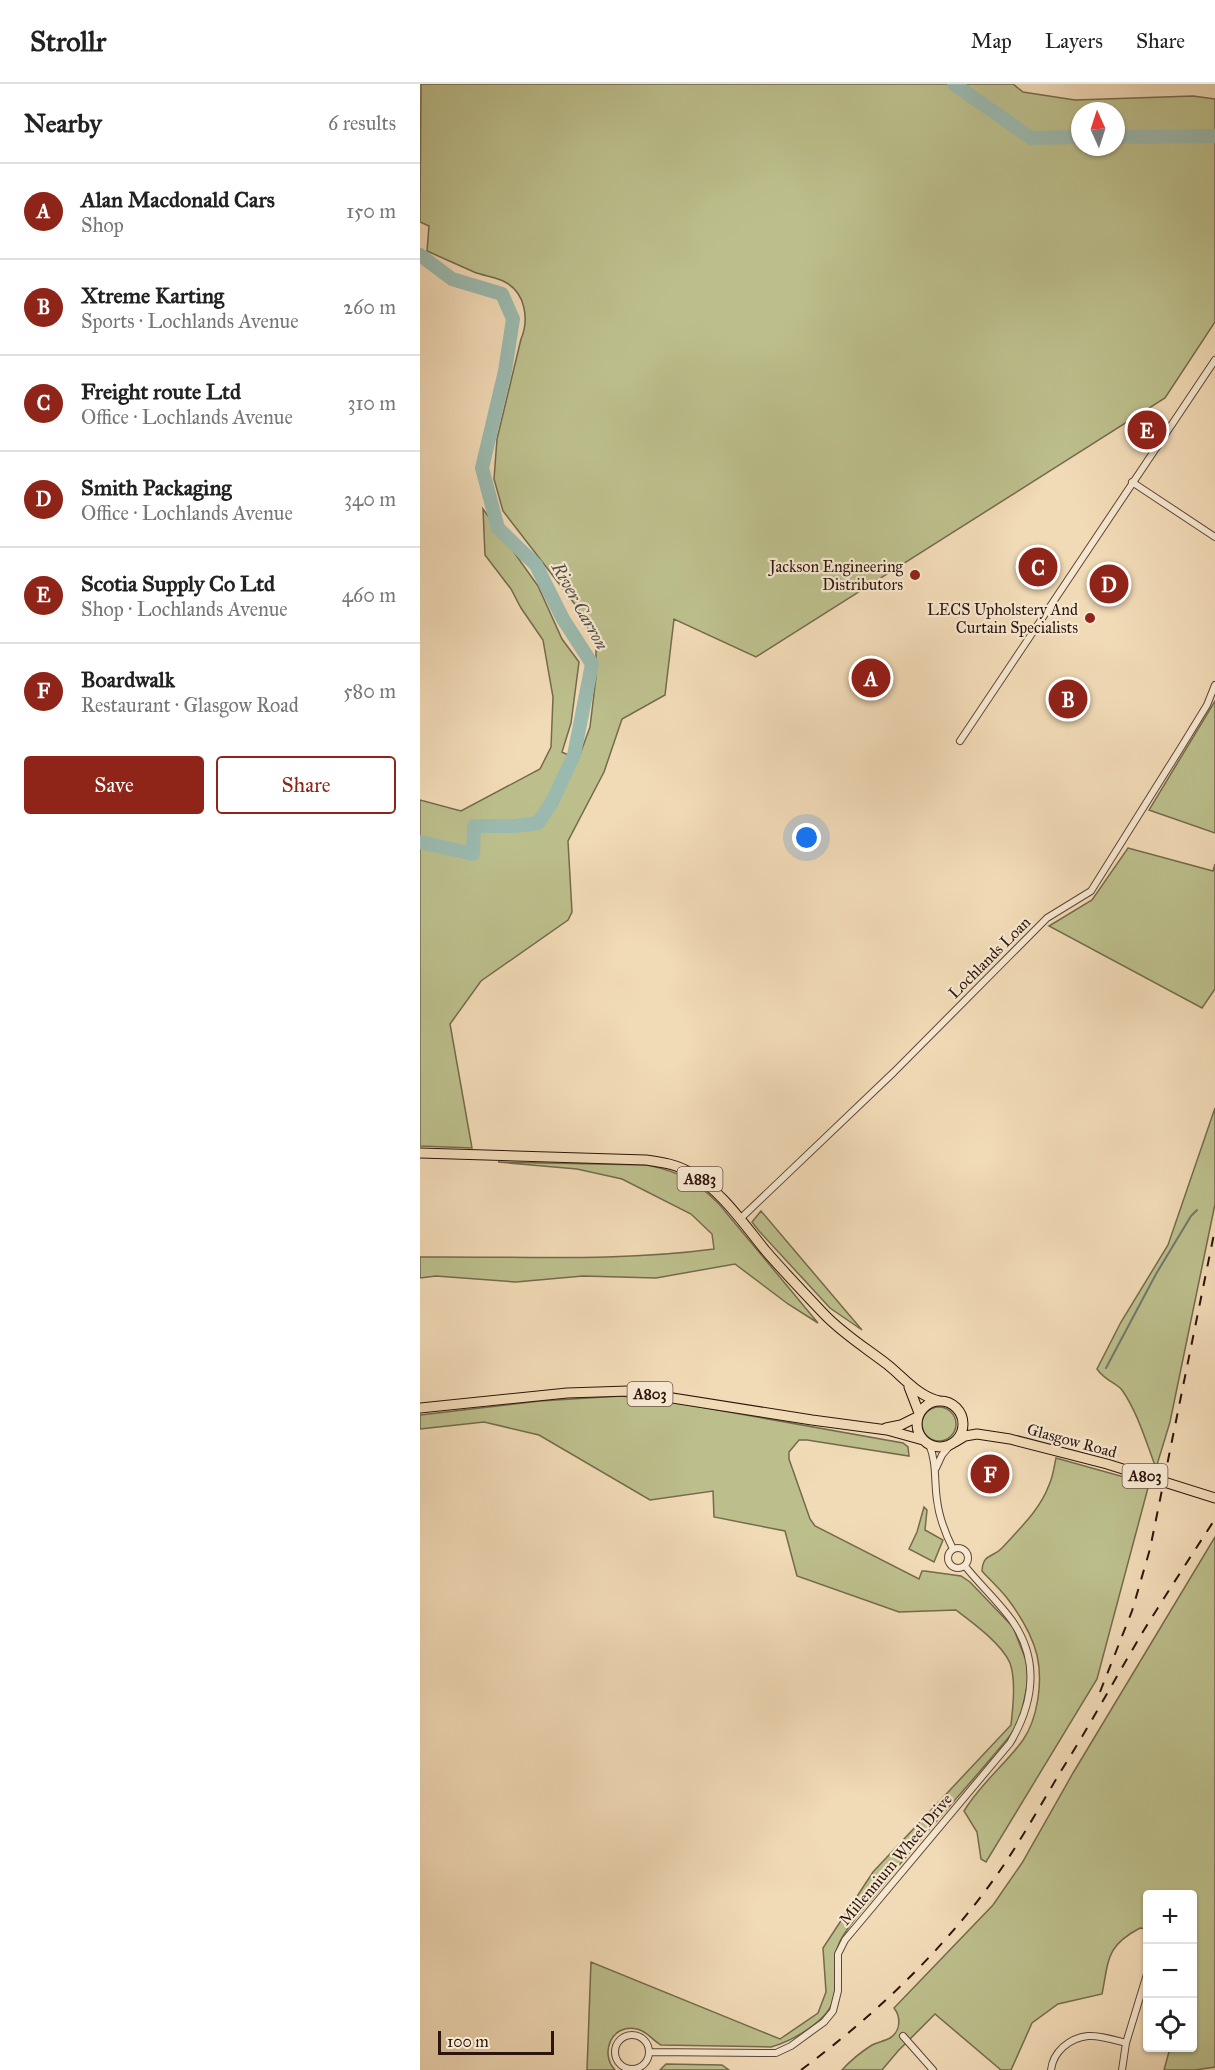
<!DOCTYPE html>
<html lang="en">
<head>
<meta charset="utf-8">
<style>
  :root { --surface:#fff; --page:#f2f2f2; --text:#222; --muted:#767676; --line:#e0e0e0; --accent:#8f2418 }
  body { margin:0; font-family:"IM FELL Great Primer",serif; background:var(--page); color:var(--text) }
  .controls { position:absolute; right:18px; bottom:18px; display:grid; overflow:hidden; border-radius:6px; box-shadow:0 2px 4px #0004 }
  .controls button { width:54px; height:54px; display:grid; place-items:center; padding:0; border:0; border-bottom:2px solid var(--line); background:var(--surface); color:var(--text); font:30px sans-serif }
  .compass { position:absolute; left:651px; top:18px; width:54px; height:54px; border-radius:50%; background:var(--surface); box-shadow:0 2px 4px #0004; rotate:357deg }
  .scale { position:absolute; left:18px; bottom:15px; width:116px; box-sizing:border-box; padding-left:6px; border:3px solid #2d150c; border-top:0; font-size:16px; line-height:21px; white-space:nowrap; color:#2d150c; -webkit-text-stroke:4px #f6e7d0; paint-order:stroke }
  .you { position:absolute; left:387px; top:754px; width:21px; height:21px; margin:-15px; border:4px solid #fff; border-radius:50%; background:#1a73e8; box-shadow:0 0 0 9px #1a73e833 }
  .badge { display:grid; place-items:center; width:39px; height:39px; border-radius:50%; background:var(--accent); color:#fff; font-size:20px; font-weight:700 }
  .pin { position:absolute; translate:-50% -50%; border:3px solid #fff; box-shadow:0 2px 6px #0006 }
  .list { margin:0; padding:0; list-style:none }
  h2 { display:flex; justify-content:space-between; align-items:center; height:78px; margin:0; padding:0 24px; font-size:26px }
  h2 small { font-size:20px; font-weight:400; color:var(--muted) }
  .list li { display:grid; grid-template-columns:39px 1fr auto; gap:18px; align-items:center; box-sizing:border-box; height:96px; padding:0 24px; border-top:2px solid var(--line) }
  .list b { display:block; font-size:22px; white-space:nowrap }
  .list p { margin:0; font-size:20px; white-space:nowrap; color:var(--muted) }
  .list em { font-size:20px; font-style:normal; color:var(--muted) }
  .actions { display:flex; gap:12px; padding:18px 24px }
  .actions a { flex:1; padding:14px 0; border:2px solid var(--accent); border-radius:6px; text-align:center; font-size:21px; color:var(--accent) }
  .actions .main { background:var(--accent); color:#fff }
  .icon { flex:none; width:33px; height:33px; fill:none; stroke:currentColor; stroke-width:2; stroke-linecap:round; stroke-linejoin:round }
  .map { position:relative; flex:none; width:795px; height:1986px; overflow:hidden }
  header { display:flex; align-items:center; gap:36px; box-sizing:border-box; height:84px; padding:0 30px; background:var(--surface); border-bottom:2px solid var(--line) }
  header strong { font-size:28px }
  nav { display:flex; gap:33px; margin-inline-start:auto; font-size:21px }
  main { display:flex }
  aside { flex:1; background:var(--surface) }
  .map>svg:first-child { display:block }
</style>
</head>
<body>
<header>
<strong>Strollr</strong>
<nav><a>Map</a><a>Layers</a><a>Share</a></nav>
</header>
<main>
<aside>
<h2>Nearby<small>6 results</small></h2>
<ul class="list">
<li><span class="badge">A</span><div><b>Alan Macdonald Cars</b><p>Shop</p></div><em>150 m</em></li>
<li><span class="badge">B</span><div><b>Xtreme Karting</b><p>Sports · Lochlands Avenue</p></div><em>260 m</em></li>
<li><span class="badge">C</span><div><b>Freight route Ltd</b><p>Office · Lochlands Avenue</p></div><em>310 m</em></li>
<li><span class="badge">D</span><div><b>Smith Packaging</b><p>Office · Lochlands Avenue</p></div><em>340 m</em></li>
<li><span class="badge">E</span><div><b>Scotia Supply Co Ltd</b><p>Shop · Lochlands Avenue</p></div><em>460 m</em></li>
<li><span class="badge">F</span><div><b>Boardwalk</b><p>Restaurant · Glasgow Road</p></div><em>580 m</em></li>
</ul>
<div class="actions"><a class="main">Save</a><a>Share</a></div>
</aside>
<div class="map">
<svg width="795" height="1986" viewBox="0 0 795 1986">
  <rect width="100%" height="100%" fill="#f1dab6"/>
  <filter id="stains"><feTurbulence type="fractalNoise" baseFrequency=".00333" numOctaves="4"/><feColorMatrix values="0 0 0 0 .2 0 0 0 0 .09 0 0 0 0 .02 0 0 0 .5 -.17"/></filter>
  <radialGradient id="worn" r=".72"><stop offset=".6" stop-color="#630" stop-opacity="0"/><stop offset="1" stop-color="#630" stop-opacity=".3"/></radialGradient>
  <!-- green -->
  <path fill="#bcbf8c" stroke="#746a4c" stroke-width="1.5" fill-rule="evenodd" d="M1,0H593L603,8L655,16L773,12L795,15V238L745,314L336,573L254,535L245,611L202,635L184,688L148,757L152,828L148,836L61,897L30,940L52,1064L0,1062V716L41,727L120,685L131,663L133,613L123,556L101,524L91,505L65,471L63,425L118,502L142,555L159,578L151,639L142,668L158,676L170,643L176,593V560L157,523L83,427L74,395L77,355L101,255C109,236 106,209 85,198C76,193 64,192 54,188C38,181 23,174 7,167L9,142L0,138ZM660,27H696V63H660Z
    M795,617V749L729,726Z
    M708,764L793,787L795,780V905L782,924L629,842L672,816Z
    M795,1024V1120L750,1338L736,1384C726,1358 718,1329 702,1306C697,1299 685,1297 677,1285L701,1238L748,1161Z
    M78,1078L227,1081C260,1088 275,1096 299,1120L398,1239L368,1220L315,1180L236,1194L163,1192L96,1198L16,1192L0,1194V1173C98,1172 197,1178 294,1165L292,1150L271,1130L202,1095L157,1085Z
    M341,1127L442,1246L410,1224L339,1147L332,1138Z
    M201,1312L236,1315L483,1359L488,1363L489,1372L387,1356H379L369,1368V1375L390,1435L395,1442L499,1495L502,1487H505L541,1492L550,1498L593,1543L607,1579L608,1598L601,1631L593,1648C550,1701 502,1751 460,1805C448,1820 433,1835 423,1852C410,1872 418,1892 414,1914C409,1937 372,1957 351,1963L241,1961C232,1956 227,1947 217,1945C192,1939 179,1969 195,1986H167L171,1878L360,1955L398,1929L406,1908L403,1864L453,1788L591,1641C593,1623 596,1596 590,1579C582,1560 552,1538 536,1526L479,1528L377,1492L365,1447L294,1433L293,1407L230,1416L119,1351L64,1338L0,1345V1331L120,1317Z
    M502 1340a17 17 0 1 1 34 0a17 17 0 1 1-34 0Z
    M636,1374L729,1400L677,1595L566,1778L561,1775L557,1748L544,1727C560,1700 585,1681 603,1656C618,1634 623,1597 617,1571C612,1551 600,1531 587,1514C579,1504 570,1496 562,1487C563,1469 573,1474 582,1464C599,1445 620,1426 629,1401C633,1393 634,1383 636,1374Z
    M504,1423L507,1426L505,1446L523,1456L514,1478L489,1465L497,1448Z
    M795,1453V1983L775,1986H744L750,1964H772V1810H728L727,1845L720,1844C686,1862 689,1875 682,1910L638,1920L612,1939L591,1986H581L515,1930L478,1967L462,1986H422C431,1976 441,1968 452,1961C458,1958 465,1957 470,1954C481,1947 481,1933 474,1924L573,1821L602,1779L653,1689Z
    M246,1980L302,1981L309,1986H240Z"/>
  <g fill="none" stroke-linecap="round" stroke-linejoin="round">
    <!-- stream -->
    <path stroke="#6f786e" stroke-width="2" d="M686,1284L736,1190L771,1132L777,1126"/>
    <!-- river -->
    <path stroke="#9bbaaf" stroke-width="14" d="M534,0L611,54L660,53
      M696,53L795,52
      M0,171L32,195L82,210L93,235L85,287L62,384L78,444L116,481L143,535L172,580L154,671L132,718L118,739L95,742H54L53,770L0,758"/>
    <defs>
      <path id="street" d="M712,398L795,453
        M540,657L795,276
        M320,1135L474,988L627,834L671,807L760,665L787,621L795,601
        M509,1360C517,1379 514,1396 517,1416C519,1433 525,1449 533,1465
        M516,1384L522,1371L532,1359
        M528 1474a10 10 0 1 1 20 0a10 10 0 1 1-20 0Z
        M195 1968a17 17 0 1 1 34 0a17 17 0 1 1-34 0Z
        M483,1952L513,1986
        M229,1968L356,1969L371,1962L404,1938L413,1927L418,1907V1870L425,1856L590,1659C613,1620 620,1578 593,1538C579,1518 560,1501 545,1482
        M631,1986C633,1968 649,1954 668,1952C680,1951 694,1956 706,1959
        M702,1986L706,1959L728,1887"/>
      <path id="primary" d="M0,1069L226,1076C240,1078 256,1080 269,1088C300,1105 323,1139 345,1166C364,1188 384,1209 404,1230C423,1250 446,1264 468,1281C484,1294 498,1312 519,1317
        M489,1303L499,1329
        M497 1340a23 23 0 1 1 46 0a23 23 0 1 1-46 0Z
        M0,1324L147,1309L208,1307L392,1336L467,1346L503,1356
        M466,1344L481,1341L497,1333
        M535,1358L545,1352L557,1350L590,1355L687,1380L795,1414"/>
    </defs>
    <!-- street casing -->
    <use href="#street" stroke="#5e4636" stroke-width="8"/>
    <!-- primary casing -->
    <use href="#primary" stroke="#2d150c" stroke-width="11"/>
    <!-- street -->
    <use href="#street" stroke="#f6e7d0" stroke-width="6"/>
    <!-- primary -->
    <use href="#primary" stroke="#f1dab6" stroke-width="9"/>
    <!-- rail -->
    <path stroke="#2d150c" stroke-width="2" stroke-dasharray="10 10" stroke-linecap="butt" d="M680,1608L712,1527L730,1465L795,1145
      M381,1986C450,1935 514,1875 566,1806C594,1769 617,1727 641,1687C670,1641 696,1593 724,1546C747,1509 771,1472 795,1435"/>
  </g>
  <!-- markers -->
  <g fill="#8f2418" stroke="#f6e7d0" stroke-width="2">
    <circle cx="495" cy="491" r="6"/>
    <circle cx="670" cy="534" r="6"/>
  </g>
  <g text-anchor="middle" stroke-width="4.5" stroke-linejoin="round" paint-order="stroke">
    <!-- shield labels -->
    <g fill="#f6e7d0" stroke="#695447" stroke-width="1.5">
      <rect x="257.5" y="1083" width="45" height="24" rx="4.5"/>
      <rect x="207.5" y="1298" width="45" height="24" rx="4.5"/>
      <rect x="702.5" y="1380" width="45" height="24" rx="4.5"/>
    </g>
    <g font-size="15" font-weight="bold" fill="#2d150c">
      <text x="280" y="1100">A883</text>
      <text x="230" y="1315">A803</text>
      <text x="725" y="1397">A803</text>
    </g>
    <!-- poi labels -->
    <g font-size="16" fill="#2d150c" stroke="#f6e7d0" text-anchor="end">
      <text x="483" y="488">Jackson Engineering<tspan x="483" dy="18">Distributors</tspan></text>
      <text x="658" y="531">LECS Upholstery And<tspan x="658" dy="18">Curtain Specialists</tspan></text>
    </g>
    <!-- street labels -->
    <g font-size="16" fill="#2d150c" stroke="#f6e7d0">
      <text transform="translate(569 873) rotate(-45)" y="6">Lochlands Loan</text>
      <text transform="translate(652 1356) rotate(15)" y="6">Glasgow Road</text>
      <text transform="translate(475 1775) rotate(-50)" y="6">Millennium Wheel Drive</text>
    </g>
    <!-- water labels -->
    <g font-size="18" font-style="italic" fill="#544f45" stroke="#f6e7d0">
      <text transform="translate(160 522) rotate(61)" y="6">River Carron</text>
    </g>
  </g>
  <rect width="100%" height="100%" filter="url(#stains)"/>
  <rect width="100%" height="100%" fill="url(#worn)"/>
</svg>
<div class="controls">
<button>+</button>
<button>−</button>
<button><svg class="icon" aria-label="locate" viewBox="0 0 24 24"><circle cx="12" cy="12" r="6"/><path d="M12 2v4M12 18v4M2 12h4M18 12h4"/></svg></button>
</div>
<svg class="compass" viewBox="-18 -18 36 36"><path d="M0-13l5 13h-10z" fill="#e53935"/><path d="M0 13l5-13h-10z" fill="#767676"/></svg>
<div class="scale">100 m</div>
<div class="you"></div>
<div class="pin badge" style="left:451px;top:594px">A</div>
<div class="pin badge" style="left:648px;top:615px">B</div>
<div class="pin badge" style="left:618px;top:483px">C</div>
<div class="pin badge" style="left:689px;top:500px">D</div>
<div class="pin badge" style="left:727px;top:346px">E</div>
<div class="pin badge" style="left:570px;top:1390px">F</div>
</div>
</main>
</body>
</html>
